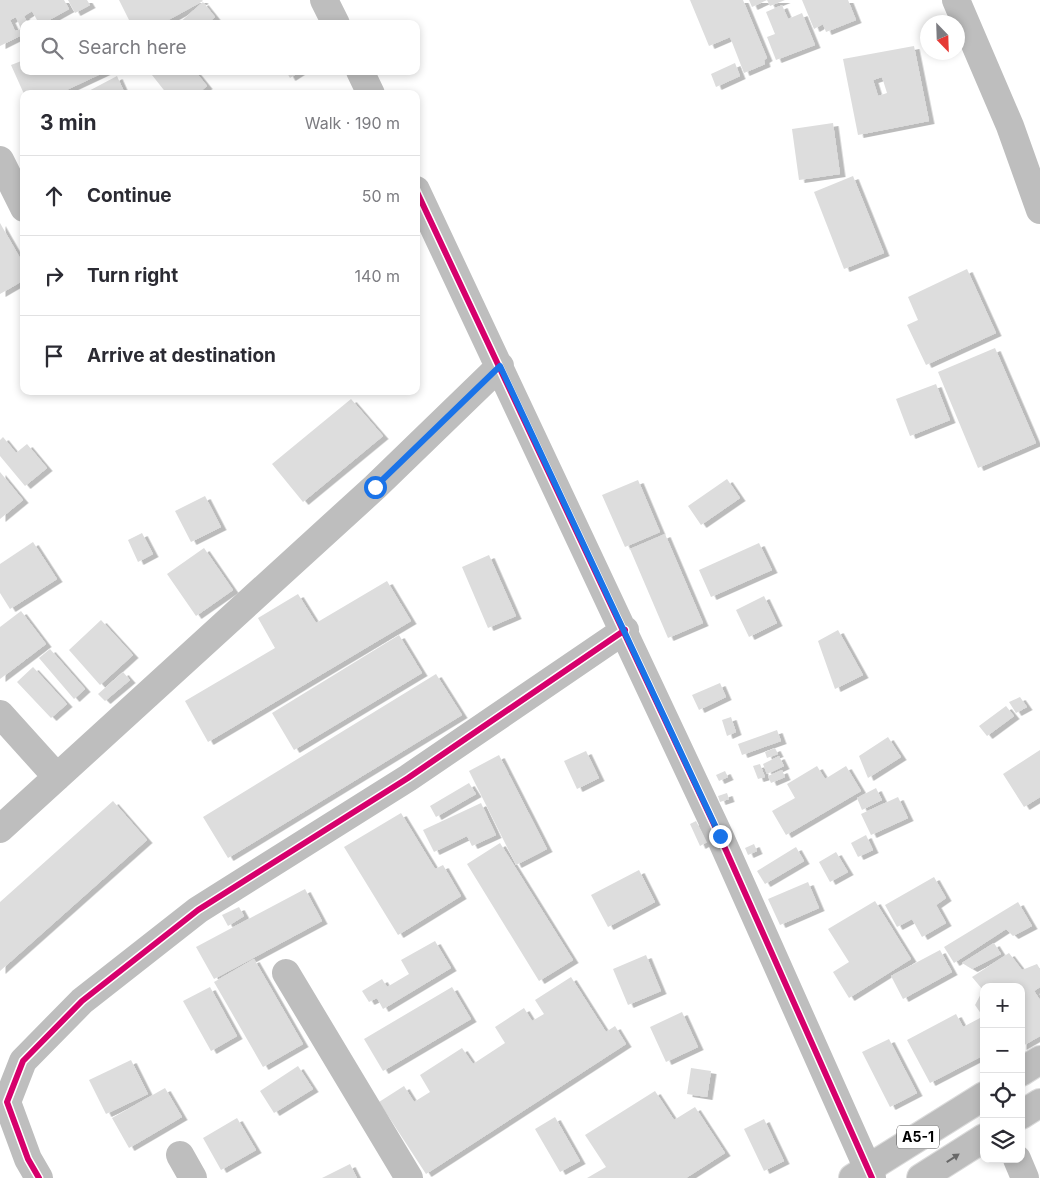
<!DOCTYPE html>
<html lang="en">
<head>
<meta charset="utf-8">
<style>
  :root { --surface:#fff; --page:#f2f2f3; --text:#2b2b33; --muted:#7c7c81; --line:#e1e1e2 }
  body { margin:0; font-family:Inter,sans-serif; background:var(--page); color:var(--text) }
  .controls { position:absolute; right:15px; bottom:15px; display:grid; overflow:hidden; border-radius:10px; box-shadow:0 2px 8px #0003 }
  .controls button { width:45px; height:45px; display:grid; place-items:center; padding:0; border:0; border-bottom:1px solid var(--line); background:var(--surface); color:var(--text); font:25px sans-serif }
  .compass { position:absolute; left:920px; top:15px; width:45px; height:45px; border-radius:50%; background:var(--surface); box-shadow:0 2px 8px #0003; rotate:157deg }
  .stop { position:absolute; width:15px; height:15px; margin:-11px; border:4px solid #1a73e8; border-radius:50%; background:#fff }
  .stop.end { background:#1a73e8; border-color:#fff; box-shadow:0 1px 5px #0008 }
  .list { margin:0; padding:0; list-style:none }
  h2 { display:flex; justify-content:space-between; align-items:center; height:65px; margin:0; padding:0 20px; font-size:21px }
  h2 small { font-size:16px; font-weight:400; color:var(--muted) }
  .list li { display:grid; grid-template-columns:32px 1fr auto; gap:15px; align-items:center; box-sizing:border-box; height:80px; padding:0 20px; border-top:1px solid var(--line) }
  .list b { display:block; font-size:19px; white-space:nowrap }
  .list em { font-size:16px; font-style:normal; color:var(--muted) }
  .icon { flex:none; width:28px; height:28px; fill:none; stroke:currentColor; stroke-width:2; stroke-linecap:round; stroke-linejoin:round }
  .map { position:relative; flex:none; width:1040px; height:1178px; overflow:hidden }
  .search { position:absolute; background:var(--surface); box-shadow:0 2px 8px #0003; left:20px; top:20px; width:400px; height:55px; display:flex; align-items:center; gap:12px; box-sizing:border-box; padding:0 18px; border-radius:10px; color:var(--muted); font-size:19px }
  .panel { position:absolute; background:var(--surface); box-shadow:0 2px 8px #0003; left:20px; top:90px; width:400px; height:305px; border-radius:10px }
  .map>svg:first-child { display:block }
</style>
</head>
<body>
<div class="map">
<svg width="1040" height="1178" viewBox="0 0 1040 1178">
  <defs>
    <filter id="shadow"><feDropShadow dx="5.5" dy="3" stdDeviation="0" flood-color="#0004"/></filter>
  </defs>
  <rect width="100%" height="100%" fill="#fff"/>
  <!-- building -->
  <path fill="#ddd" fill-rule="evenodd" filter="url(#shadow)" d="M0,0H64L69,9L42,24H30L37,20L32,11L24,16L28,24H24V34L0,46ZM16,17L21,29L15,31L10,20Z
    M68,0H87L90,5L75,13Z
    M119,0H202L203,1L161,24H131Z
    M690,0H743L767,58L764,60L765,64L744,73L730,37L709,46Z
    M749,0H785L770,6L767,0L752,7Z
    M802,0H848L856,20L826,32L823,24L814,29Z
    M203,2L215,17L207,24H178Z
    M782,5L788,19L802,13L815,45L776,60L767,37L775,34L766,12Z
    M914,46L929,121L858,135L843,59ZM882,77L887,93L878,96L873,80Z
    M24,60V71H107L58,94H24L11,65Z
    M735,63L740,76L716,87L711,74Z
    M157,71H195L207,86L197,94H167L152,75Z
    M286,71H301L290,78Z
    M117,76L125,94H83Z
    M833,123L840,174L799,180L792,129Z
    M853,176L884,253L844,269L814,192Z
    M0,223L24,265V280L0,294Z
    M967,269L996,333L926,365L907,325L918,320L908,297Z
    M995,348L1036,443L978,468L938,372Z
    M936,384L950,420L910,436L896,399Z
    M351,399L383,436L303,502L272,464Z
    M3,437L16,453L27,444L47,468L25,486L0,456V440Z
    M0,472L23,500L0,519Z
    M727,479L740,498L701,525L688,506Z
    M638,480L660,532L625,547L602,495Z
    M205,496L221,527L191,542L175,511Z
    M142,533L153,554L138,562L128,540Z
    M665,534L703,623L668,638L630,549Z
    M33,542L57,579L10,609L0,593V564Z
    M759,543L772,570L711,597L699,570Z
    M204,548L233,590L196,616L167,574Z
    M489,555L516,616L488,628L462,567Z
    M387,581L411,621L208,742L185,701L275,648L258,618L298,594L316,623Z
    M764,596L777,623L749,637L736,610Z
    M21,611L46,644L0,679V627Z
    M101,620L133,655L100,685L69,650Z
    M838,630L863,675L835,689L818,641Z
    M399,635L422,673L294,750L272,713Z
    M50,649L85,689L74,699L39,658Z
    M33,667L67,704L51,718L17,682Z
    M123,672L130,680L105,701L98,694Z
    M436,674L462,715L228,858L203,817Z
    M720,683L726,697L699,710L692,695Z
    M1020,697L1027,707L1016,713L1009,702Z
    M1006,706L1014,716L987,736L979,726Z
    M731,717L736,732L727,736L722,720Z
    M777,730L781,741L742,755L738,744Z
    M888,737L901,757L868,778L859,756Z
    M775,748L778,754L767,758L765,752Z
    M1040,750V797L1024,807L1003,774Z
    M586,751L599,778L577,789L564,761Z
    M499,755L547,849L516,865L469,771Z
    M779,756L784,766L767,774L763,764Z
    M760,764L765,777L758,779L753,766Z
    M817,766L825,779L846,766L861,791L786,835L772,811L795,798L787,784Z
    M782,770L785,777L771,783L768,776Z
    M725,771L728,777L719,781L716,775Z
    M469,783L476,794L436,817L430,806Z
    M876,788L882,800L862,810L857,798Z
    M727,793L729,799L720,802L718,796Z
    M898,797L908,818L871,835L861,814Z
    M113,801L147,840L0,971V902Z
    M481,803L496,835L472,846L467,836L434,852L423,830Z
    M401,813L435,869L443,865L461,896L398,935L344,847Z
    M696,821L707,842L700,846L690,824Z
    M866,835L873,850L858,857L851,843Z
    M500,843L573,960L539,981L467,864Z
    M754,844L757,851L748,855L745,848Z
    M796,847L804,861L765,884L757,871Z
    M836,852L848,872L830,882L819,862Z
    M639,870L655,902L608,927L591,895Z
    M934,877L946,898L936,905L946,923L922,937L912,919L897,927L885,905Z
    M808,882L819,908L780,925L768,899Z
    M305,889L322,921L214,979L196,947Z
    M875,901L911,959L849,998L833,972L849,962L828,929Z
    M1018,902L1032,926L1013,936L1006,929L954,963L944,947Z
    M239,907L244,916L228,926L222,915Z
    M435,941L451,968L383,1009L377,998L369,1002L362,991L382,979L387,987L409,974L401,960Z
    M994,943L1001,954L972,969L962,963Z
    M940,950L952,972L903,999L891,976Z
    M1009,953L1022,970L1037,964L1040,969V987L1034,991L1040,1000V1036L1021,1047V987H984V1018L975,1005L983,990L972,977Z
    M646,955L661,991L628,1005L613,969Z
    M254,959L303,1044L263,1067L214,982Z
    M571,977L606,1032L615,1026L626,1044L426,1174L379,1102L404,1086L414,1102L430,1092L420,1075L462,1048L473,1064L505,1043L495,1027L524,1008L532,1021L544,1014L535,1000Z
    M210,987L237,1036L211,1051L183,1001Z
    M452,987L471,1019L383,1071L364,1039Z
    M682,1012L698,1047L666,1062L650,1027Z
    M956,1014L963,1027L980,1018L984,1026V1055L930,1083L907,1040Z
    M889,1039L917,1093L890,1107L862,1052Z
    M131,1060L148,1094L106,1114L89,1080Z
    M298,1066L313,1089L274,1113L260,1091Z
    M691,1068L711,1071L707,1097L687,1094Z
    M165,1088L182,1117L129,1148L112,1118Z
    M655,1091L674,1120L695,1107L725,1153L686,1178H587L606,1167L585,1135Z
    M555,1117L580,1161L560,1172L535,1129Z
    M237,1118L256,1150L221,1170L203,1138Z
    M764,1119L784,1161L764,1171L744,1129Z
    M350,1164L357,1178H322Z"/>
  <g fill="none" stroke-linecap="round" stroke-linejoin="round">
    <defs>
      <path id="trunk" d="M1021,1072L1040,1060
        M1021,1115L1040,1103
        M853,1178L984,1096
        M921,1178L984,1138"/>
    </defs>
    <!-- trunk casing -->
    <use href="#trunk" stroke="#dbdbdb" stroke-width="30"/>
    <!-- minor -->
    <path stroke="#bebebe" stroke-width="28" d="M324,0L336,24
      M956,0L1010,126L1040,210
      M360,71L371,94
      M0,160L24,208
      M416,190L720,837L872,1178
      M0,714L57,777
      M0,829L375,487L500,366
      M286,973L409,1178
      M180,1155L193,1178
      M1017,1159L1025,1178
      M39,1178L28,1159L7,1102L23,1061L82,1001L198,910L408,778L625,630"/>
    <!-- trunk -->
    <use href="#trunk" stroke="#bdbdbd" stroke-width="28"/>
    <defs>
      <path id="cycleway" d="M416,190L720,837L872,1178
        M39,1178L28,1159L7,1102L23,1061L82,1001L198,910L408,778L625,630"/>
    </defs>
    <!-- cycleway casing -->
    <use href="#cycleway" stroke="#fff" stroke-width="9"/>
    <!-- cycleway -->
    <use href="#cycleway" stroke="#d6006c" stroke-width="6"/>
  </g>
  <!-- one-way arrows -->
  <defs><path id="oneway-solid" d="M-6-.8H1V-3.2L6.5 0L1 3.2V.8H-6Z" transform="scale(1.25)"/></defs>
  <use fill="#686868" href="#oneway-solid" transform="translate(953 1158) rotate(-33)"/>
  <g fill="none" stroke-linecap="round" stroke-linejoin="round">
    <!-- route -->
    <path stroke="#1a73e8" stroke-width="6" d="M375,487L500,366L720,836"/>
  </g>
  <g text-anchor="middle" stroke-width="4" stroke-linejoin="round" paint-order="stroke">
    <!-- shield labels -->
    <rect fill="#fff" stroke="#4c4c4c" stroke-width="1" x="897" y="1125.5" width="42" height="23" rx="4"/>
    <g font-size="14" font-weight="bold" fill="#000">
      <text x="918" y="1142">A5-1</text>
    </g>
  </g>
</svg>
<div class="controls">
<button>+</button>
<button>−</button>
<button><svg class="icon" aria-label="locate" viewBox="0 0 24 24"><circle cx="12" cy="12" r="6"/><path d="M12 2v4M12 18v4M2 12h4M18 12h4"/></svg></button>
<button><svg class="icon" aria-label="layers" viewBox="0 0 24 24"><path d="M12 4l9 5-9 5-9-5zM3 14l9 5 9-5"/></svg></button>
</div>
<svg class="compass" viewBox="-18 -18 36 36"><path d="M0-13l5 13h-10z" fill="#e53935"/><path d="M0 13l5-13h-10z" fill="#7c7c81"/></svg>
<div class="stop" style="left:375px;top:487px"></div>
<div class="stop end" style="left:720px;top:836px"></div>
<div class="search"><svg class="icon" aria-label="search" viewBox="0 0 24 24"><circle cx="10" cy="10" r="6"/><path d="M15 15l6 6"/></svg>Search here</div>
<section class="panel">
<h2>3 min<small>Walk · 190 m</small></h2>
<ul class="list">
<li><svg class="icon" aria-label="ahead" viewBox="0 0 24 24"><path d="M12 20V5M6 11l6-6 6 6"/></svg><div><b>Continue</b></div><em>50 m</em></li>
<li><svg class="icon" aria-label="right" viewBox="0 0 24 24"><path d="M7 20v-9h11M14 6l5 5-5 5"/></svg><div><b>Turn right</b></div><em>140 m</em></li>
<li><svg class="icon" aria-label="arrive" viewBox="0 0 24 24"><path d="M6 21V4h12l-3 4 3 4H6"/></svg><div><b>Arrive at destination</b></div></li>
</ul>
</section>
</div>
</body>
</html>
